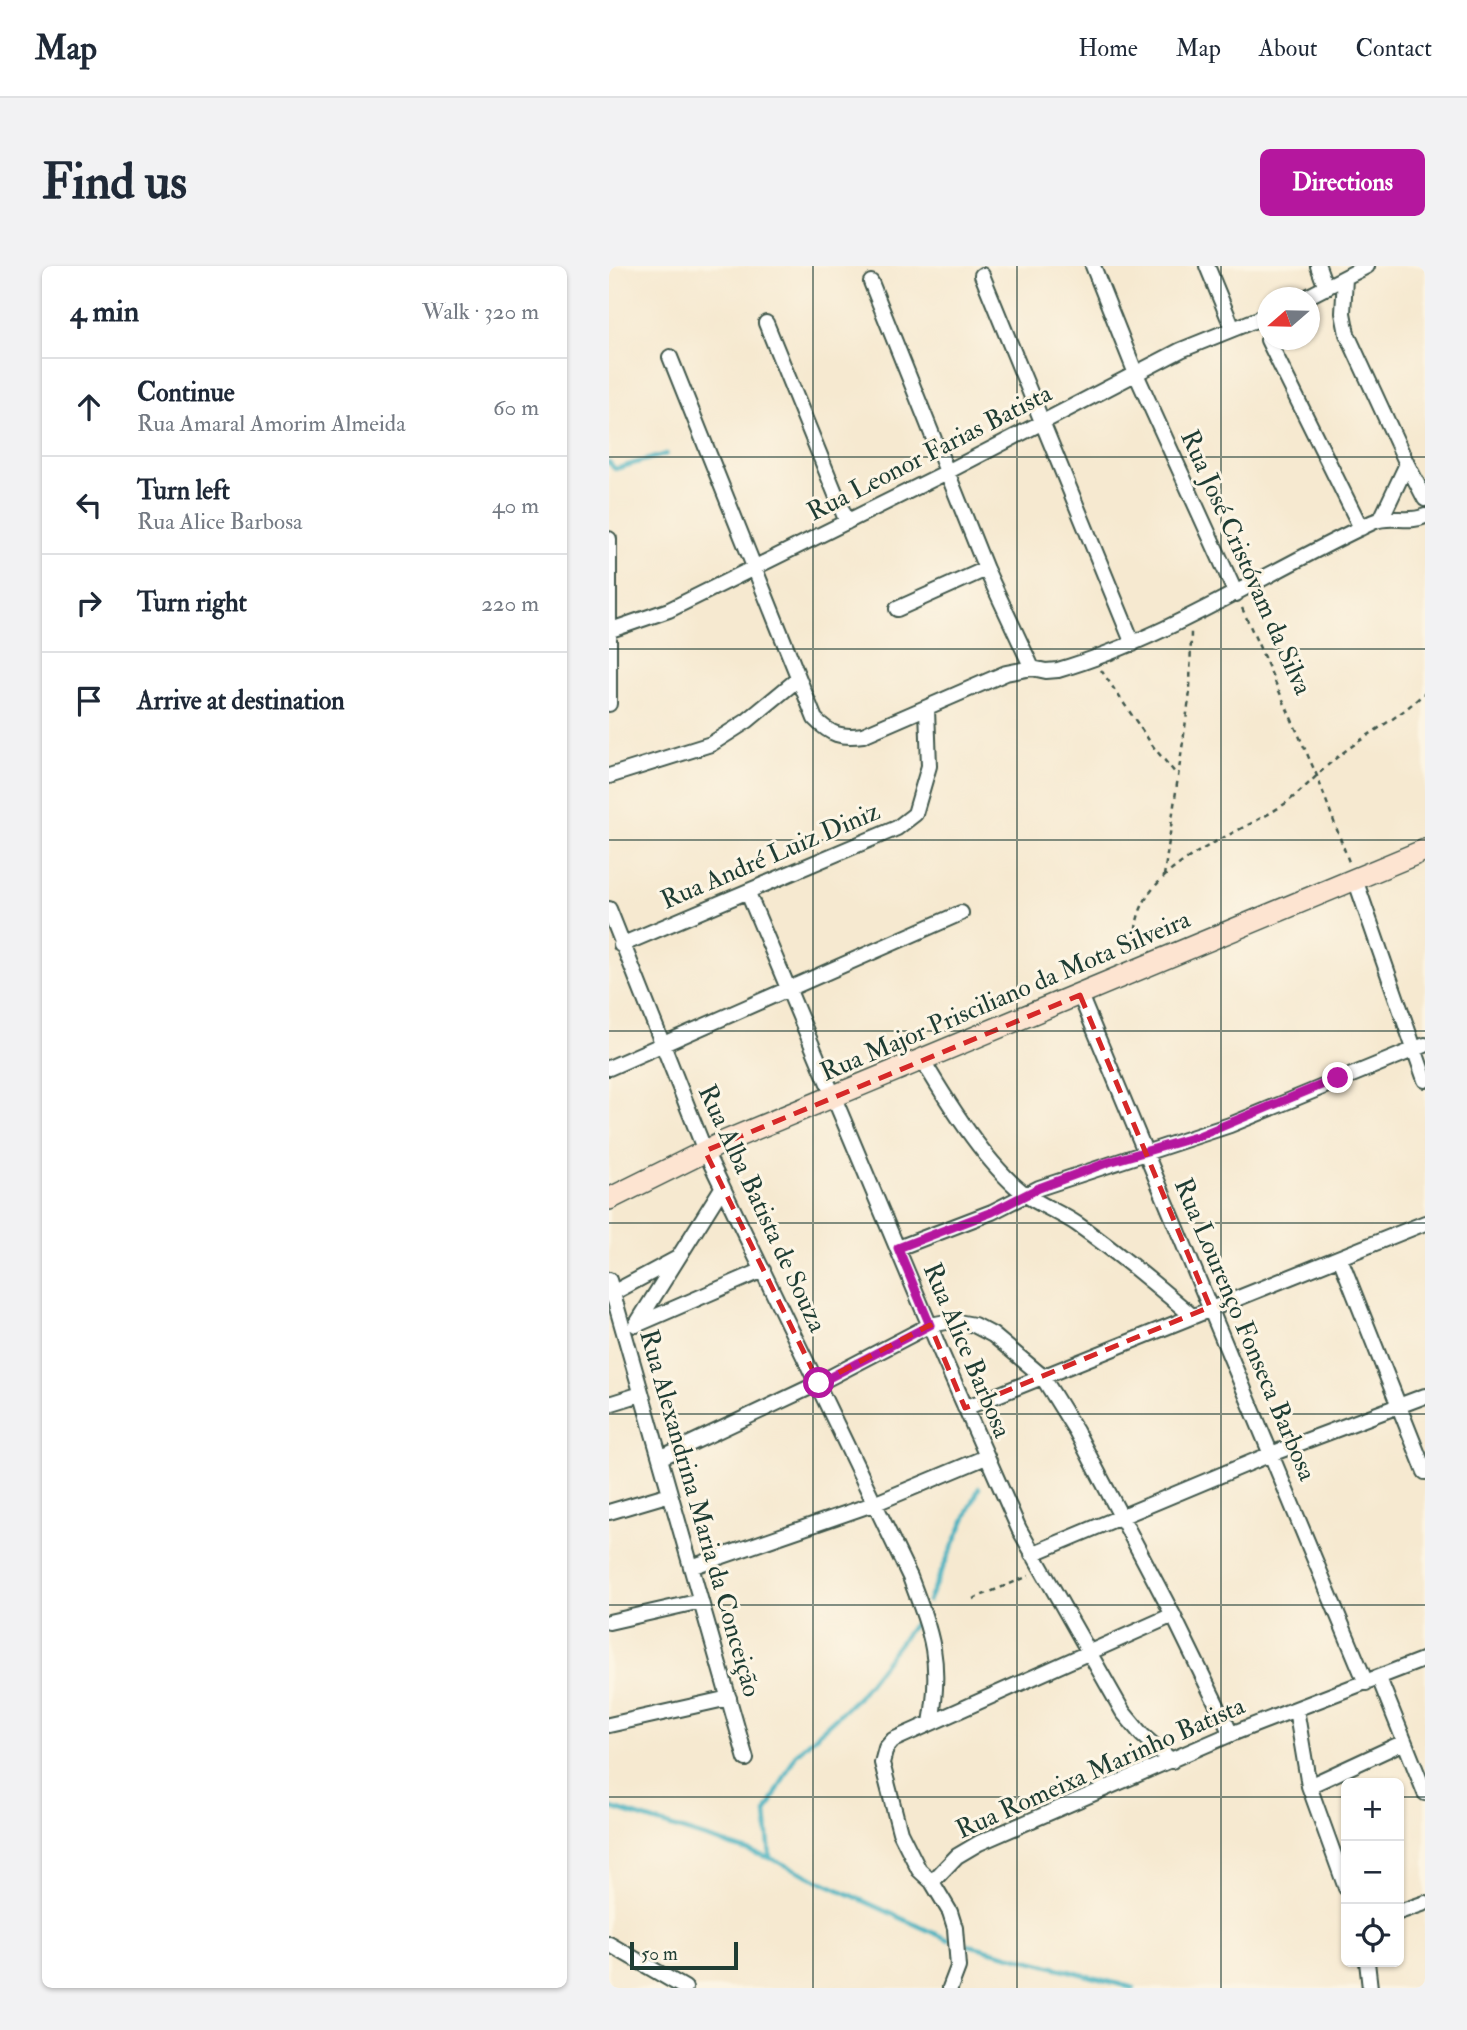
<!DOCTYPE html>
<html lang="en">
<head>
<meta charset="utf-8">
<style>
  :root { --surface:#fff; --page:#f2f2f3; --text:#1f2937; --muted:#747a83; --line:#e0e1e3; --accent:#b5179e }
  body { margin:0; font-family:"IM FELL Double Pica",serif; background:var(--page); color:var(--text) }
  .controls { position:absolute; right:21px; bottom:21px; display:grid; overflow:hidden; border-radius:10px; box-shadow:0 2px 5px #0004 }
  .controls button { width:63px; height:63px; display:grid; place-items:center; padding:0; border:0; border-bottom:2px solid var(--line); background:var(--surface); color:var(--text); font:35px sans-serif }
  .compass { position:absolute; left:648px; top:21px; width:63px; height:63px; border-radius:50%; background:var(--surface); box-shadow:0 2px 5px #0004; rotate:250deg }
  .scale { position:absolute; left:21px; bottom:18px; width:108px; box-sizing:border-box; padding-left:7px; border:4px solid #1f3d34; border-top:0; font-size:19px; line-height:24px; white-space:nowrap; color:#1f3d34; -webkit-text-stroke:5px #fcf5e5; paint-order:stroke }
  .stop { position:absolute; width:21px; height:21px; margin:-16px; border:5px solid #b5179e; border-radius:50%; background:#fff }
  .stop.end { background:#b5179e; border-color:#fff; box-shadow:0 2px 7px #0008 }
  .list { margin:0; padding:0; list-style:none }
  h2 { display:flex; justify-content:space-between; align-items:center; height:91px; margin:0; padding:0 28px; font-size:30px }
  h2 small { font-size:23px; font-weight:400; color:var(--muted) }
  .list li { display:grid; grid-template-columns:46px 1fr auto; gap:21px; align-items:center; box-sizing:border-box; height:98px; padding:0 28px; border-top:2px solid var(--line) }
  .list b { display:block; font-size:26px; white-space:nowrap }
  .list p { margin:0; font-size:23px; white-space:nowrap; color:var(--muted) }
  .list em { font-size:23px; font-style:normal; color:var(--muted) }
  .icon { flex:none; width:38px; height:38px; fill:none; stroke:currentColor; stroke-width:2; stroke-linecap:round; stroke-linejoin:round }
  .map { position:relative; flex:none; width:816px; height:1722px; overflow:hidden; border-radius:10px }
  header { display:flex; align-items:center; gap:42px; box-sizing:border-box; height:98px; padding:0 35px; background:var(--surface); border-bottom:2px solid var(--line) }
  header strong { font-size:33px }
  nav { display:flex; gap:38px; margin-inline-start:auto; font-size:24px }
  .intro { display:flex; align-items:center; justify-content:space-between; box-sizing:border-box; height:168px; padding:0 42px }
  h1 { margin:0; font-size:49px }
  .button { padding:18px 32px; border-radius:10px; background:var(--accent); color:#fff; font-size:24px; font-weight:700 }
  main { display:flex; gap:42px; padding:0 42px }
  aside { flex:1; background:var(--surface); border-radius:10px; box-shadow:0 2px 5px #0004 }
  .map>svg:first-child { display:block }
</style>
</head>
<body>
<header>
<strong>Map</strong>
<nav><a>Home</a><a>Map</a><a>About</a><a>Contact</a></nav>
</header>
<div class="intro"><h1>Find us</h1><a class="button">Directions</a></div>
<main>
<aside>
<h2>4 min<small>Walk · 320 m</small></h2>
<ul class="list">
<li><svg class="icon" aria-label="ahead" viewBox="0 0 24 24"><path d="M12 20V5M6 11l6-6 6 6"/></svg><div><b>Continue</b><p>Rua Amaral Amorim Almeida</p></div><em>60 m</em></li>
<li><svg class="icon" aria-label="left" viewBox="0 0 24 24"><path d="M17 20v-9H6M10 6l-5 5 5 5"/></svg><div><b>Turn left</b><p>Rua Alice Barbosa</p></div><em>40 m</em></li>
<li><svg class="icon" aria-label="right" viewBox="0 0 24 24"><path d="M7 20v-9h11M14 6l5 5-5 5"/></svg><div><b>Turn right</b></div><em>220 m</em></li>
<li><svg class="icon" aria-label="arrive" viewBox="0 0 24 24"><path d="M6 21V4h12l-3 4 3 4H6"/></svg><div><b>Arrive at destination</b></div></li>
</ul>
</aside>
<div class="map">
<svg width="816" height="1722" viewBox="0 0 816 1722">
  <rect width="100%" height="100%" fill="#fcf5e5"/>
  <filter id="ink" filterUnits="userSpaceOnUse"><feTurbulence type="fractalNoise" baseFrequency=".0143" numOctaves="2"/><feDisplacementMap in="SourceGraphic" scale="14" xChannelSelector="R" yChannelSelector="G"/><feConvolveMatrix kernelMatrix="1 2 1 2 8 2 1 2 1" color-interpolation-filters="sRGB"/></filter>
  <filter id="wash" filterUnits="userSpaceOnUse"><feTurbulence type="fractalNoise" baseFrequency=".00686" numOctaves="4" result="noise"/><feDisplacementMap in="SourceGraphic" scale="28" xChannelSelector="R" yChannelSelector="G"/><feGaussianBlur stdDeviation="1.57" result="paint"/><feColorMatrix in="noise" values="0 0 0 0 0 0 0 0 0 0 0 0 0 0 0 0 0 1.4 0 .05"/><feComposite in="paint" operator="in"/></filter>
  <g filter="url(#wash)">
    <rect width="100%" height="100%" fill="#f6e9d0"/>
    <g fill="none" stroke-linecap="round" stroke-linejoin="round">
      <!-- stream -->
      <path stroke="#42b0bf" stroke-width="4.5" d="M0,196L6,203L57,188
        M319,1335L370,1222
        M0,1541L161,1592L340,1674
        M161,1591L157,1547L187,1488L249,1431L311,1350
        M360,1679L525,1722"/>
    </g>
  </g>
  <g filter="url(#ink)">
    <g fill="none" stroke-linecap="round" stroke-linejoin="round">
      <defs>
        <path id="street" d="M484,0L527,108L627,328
          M598,0L624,63
          M709,0L717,22
          M373,9L524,378
          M736,12L734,47L738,68L798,198L772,253
          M262,16L377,303L423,402
          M696,32L758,0
          M157,57L238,256
          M659,74L752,262
          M61,91L206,453C222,469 232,472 254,469L397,407L423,402L437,405L449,404C562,371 658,305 764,256C781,248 800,258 816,250
          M798,198L816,233
          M0,273V438
          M288,343L377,303
          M2,364L60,344L338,206L572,84L659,49
          M0,510L102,478L138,455L189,413
          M746,613L816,814
          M139,627L331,1084L410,1263L514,1446L533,1469L563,1495
          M0,643L96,885L301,1311C323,1369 333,1394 322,1457
          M12,679L288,562L306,548L320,500L318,443
          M471,729L757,1417
          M313,793C337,834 379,901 417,929C433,940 452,947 468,958C508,986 545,1017 582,1049
          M0,802L352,647
          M289,982L383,946L430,922L621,859L816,779
          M731,992L816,1206
          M0,1014L137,1493
          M0,1029L67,993
          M27,1059L113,922
          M27,1059L154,1004
          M0,1138L32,1128
          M356,1142L816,957
          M51,1192L210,1117L321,1059L343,1055L365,1059L384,1069L433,1110L467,1165L564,1349L622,1468
          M0,1246L61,1228
          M423,1288L662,1188L816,1130
          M82,1301L267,1237L377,1191
          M0,1356L92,1335
          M770,1412L816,1527
          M687,1443L700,1520L737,1622
          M0,1459L120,1432
          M700,1520L795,1476
          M323,1616L348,1590L370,1577L622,1468L816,1393
          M790,1646L816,1637
          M0,1678L76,1722
          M758,1696L761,1722
          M341,1722L349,1701L346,1662L341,1646L323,1616L310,1604L291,1566L273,1497L277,1482L284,1474L564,1349"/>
        <path id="secondary" d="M0,933L117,875L816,584"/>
      </defs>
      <!-- street casing -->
      <use href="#street" stroke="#3f574b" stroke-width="18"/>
      <!-- secondary casing -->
      <use href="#secondary" stroke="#3f574b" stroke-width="24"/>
      <!-- path -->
      <path stroke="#3f574b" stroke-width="2.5" stroke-dasharray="5 5" stroke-linecap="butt" d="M633,342L708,510L740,596
        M492,404L546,483L568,509
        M555,610L581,426L582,366
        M528,684C513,603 624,573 674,539C693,526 708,508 726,493C755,469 790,453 816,426
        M364,1333L420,1310"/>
      <!-- street -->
      <use href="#street" stroke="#fff" stroke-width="14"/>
      <!-- secondary -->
      <use href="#secondary" stroke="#fde4d1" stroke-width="21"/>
    </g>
  </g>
  <g fill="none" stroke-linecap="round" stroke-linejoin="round" filter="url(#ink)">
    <!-- route -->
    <path stroke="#b5179e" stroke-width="9" d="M210,1117L321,1059L289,982L383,946L430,922L500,896L590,870L729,812"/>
  </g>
  <!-- marked area -->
  <path fill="none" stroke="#d62828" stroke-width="5" stroke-dasharray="14 9" stroke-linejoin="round" d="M471,729L601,1041L356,1142L321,1059L210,1117L96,885Z"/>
  <!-- grid -->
  <path fill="none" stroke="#1f3d34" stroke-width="2" stroke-opacity="0.55" d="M204,0V1722M408,0V1722M612,0V1722M0,191H816M0,383H816M0,574H816M0,765H816M0,957H816M0,1148H816M0,1339H816M0,1531H737M790,1531H816"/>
  <g text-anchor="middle" stroke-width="6" stroke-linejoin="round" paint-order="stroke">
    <!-- street labels -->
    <g font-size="26" fill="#1f3d34" stroke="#fcf5e5">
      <text transform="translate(320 186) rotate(-27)" y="9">Rua Leonor Farias Batista</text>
      <text transform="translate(638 296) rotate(66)" y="9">Rua José Cristóvam da Silva</text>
      <text transform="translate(161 589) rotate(-23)" y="9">Rua André Luiz Diniz</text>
      <text transform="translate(396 729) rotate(-23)" y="9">Rua Major Prisciliano da Mota Silveira</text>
      <text transform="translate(154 942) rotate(65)" y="9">Rua Alba Batista de Souza</text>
      <text transform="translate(637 1063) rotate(67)" y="9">Rua Lourenço Fonseca Barbosa</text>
      <text transform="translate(359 1084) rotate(67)" y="9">Rua Alice Barbosa</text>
      <text transform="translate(92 1247) rotate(74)" y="9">Rua Alexandrina Maria da Conceição</text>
      <text transform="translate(491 1501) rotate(-24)" y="9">Rua Romeixa Marinho Batista</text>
    </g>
  </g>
</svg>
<div class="controls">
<button>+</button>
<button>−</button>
<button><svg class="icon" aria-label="locate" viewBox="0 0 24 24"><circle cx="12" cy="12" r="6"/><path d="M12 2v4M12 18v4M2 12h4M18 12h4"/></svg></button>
</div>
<svg class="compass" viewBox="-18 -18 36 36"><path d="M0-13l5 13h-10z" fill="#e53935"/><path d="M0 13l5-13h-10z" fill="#747a83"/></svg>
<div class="scale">50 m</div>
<div class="stop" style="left:210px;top:1117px"></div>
<div class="stop end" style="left:729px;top:812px"></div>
</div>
</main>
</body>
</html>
